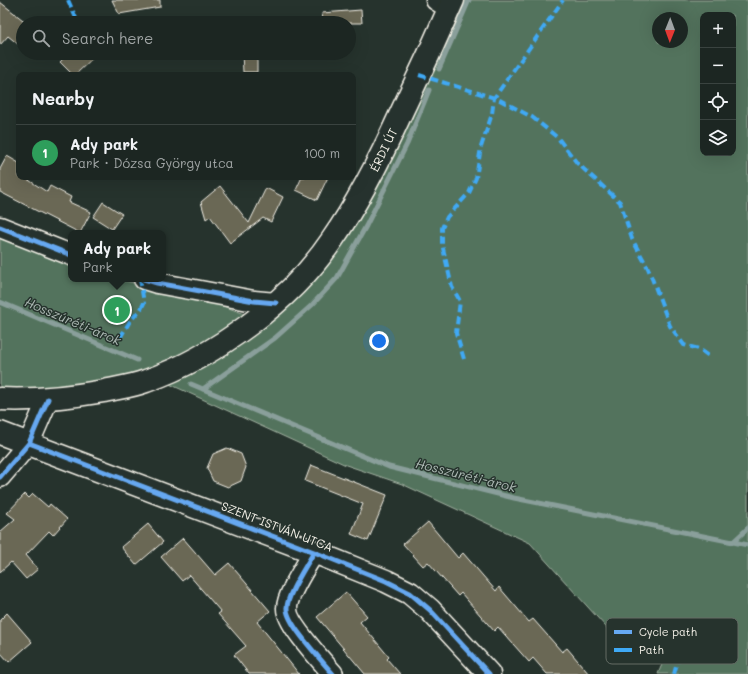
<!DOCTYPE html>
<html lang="en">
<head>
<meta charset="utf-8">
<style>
  :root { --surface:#1c2622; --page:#252e2a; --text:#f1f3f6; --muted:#a0a5a5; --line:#3a4340; --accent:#8bbbb9 }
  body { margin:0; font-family:Mali,sans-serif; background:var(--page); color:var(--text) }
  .controls { position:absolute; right:12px; top:12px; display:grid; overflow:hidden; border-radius:8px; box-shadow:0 4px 16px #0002 }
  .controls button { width:36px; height:36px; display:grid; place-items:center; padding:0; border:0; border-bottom:1px solid var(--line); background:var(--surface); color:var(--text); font:20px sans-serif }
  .compass { position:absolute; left:652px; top:12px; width:36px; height:36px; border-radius:50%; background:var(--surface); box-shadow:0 4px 16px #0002; rotate:181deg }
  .you { position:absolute; left:379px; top:341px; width:14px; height:14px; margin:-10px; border:3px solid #fff; border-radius:50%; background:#1a73e8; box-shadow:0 0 0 6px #1a73e833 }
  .badge { display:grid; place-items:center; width:26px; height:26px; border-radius:50%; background:var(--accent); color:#fff; font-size:13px; font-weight:700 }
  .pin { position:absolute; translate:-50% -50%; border:2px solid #fff; box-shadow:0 1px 4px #0006 }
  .popup { position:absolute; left:68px; top:230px; width:98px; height:52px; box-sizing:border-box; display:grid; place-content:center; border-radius:8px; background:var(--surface); filter:drop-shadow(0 1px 3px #0005); font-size:13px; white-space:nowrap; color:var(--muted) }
  .popup b { font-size:15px; color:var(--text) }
  .popup::after { content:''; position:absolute; left:50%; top:100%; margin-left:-8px; border:8px solid transparent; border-top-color:var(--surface) }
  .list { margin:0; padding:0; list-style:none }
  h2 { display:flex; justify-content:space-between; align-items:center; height:52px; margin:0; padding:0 16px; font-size:17px }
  h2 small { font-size:13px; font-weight:400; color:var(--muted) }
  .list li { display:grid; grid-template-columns:26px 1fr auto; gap:12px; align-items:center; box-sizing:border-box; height:56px; padding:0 16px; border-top:1px solid var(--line) }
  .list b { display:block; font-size:15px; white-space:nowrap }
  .list p { margin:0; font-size:13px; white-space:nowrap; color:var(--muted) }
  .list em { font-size:13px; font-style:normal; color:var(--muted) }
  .icon { flex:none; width:22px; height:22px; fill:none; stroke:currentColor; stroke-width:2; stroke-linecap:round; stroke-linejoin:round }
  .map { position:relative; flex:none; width:748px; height:674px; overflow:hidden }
  .search { position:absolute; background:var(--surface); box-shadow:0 4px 16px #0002; left:16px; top:16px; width:340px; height:44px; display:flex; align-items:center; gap:10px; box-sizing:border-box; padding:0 14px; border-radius:22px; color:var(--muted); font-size:15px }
  .panel { position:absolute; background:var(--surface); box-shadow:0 4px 16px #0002; left:16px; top:72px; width:340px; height:108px; border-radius:8px }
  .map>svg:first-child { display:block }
</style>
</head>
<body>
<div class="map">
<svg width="748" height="674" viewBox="0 0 748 674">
  <rect width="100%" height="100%" fill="#26332d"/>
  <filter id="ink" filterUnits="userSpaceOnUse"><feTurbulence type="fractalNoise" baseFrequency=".025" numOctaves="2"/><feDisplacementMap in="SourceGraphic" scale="8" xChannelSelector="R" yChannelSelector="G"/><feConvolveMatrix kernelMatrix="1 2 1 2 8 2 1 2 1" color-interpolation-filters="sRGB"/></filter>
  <g filter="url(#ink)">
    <!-- green -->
    <path fill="#52735d" stroke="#a3b2a2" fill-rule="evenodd" d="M463,0H748V674H658L663,662L654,653L645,662L629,646L625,648L530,543L402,484L346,465L165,382L284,307ZM703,15H733V153H703ZM658,18H682V42H658Z
      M0,237L71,263V279H118L223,306L245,314L228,327L194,348L139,372L111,380L44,390L0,389Z"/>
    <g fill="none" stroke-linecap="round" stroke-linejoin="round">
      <!-- stream -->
      <path stroke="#8a9f9b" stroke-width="5" d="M439,69L469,0
        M0,302L137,360
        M191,384L389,467L514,498L748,545
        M203,389L275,338L312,305L337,278L366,226L407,144L429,90
        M733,542L748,528"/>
    </g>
    <!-- building -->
    <path fill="#6b6854" stroke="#f4f1e8" d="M112,0H160V7L119,14Z
      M0,2L23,20V48L8,36L0,45Z
      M361,10L362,23H323L322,13Z
      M69,53H98L75,75H73L60,62Z
      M242,53H257V72H243Z
      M7,156L19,163V177H24L47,192L50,186L71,197L69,202L91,212L80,233L0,192V169Z
      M302,177H328L317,200L296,190Z
      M220,186L249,223L266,188L283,197L271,222L263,218L230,243L210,216L206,219L201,202Z
      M103,202L122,214L112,229L93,217Z
      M227,448L241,454L246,467L241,481L228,487L213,481L207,468L213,454Z
      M311,465L387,495L368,541L351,534L363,504L305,481Z
      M25,494L29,498L33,494L48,507L50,504L67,519L53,535L49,531L26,555L38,569L26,579L11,562L0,572V532L15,519L7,513Z
      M428,522L458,558L463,553L496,591L499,587L529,622L533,619L562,652L567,648L589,674H547L533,658L529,662L498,627L494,631L461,593L458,596L428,562L423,566L403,544Z
      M148,524L163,542L136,565L121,547Z
      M183,538L215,575L229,563L270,611L257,622L299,674H249L234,655L246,646L218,614L221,612L189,575L182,581L161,557Z
      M346,592L367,616L360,622L389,657L387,659L400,674H365L317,617Z
      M7,613L32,642L9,662L0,652V620Z"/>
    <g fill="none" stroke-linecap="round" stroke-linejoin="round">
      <defs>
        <path id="street" d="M436,0L449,8
          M0,227L71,255
          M144,279L157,283L254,301L276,303
          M0,477L29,443L48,399
          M314,552C307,565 287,594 287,608C286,623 322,661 333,674"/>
        <path id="secondary" d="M0,399C36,401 69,397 104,391C118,388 133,386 146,381C215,357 291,301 332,240C360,200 382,155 402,111C420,74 437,37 453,0
          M0,433L314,552L386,581L410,593L430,610L489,674"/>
      </defs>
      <!-- street casing -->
      <use href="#street" stroke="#f4f1e8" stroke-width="23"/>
      <!-- secondary casing -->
      <use href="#secondary" stroke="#f4f1e8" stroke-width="25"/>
      <!-- street -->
      <use href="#street" stroke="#26332d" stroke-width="20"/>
      <!-- secondary -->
      <use href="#secondary" stroke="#26332d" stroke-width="22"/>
      <!-- quiet -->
      <path stroke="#3fa9f5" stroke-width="4" stroke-dasharray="8 4" stroke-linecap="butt" d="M68,0L76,18
        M419,75L498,99L532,117L558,138L577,163L620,202L632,239L648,268L670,326L684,345L699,349L709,356
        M120,338L130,321L141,309L144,303L140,279
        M464,359L456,333L460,301L452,287L442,244V228L447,217L469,193L476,178L481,147L492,114L494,98L563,0
        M674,674L678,660L685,622"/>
      <defs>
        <path id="cycleway" d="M0,227L71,255
          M144,279L157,283L254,301L276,303
          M29,443L314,552L386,581L410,593L430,610L489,674
          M0,477L29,443L48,399
          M314,552C307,565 287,594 287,608C286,623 322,661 333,674"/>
      </defs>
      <!-- cycleway casing -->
      <use href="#cycleway" stroke="#26332d" stroke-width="8"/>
      <!-- cycleway -->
      <use href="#cycleway" stroke="#66a8f1" stroke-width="5"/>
    </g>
  </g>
  <g text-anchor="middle" stroke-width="3" stroke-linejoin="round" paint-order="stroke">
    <!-- street labels -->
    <g font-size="12" fill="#f4f1e8" stroke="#26332d">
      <text transform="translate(384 150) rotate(-64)" y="4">ÉRDI ÚT</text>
      <text transform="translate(277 527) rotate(21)" y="4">SZENT ISTVÁN UTCA</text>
    </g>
    <!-- water labels -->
    <g font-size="13" font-style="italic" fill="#adbab4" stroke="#26332d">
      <text transform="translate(73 321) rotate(23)" y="5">Hosszúréti-árok</text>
      <text transform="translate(466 475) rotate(14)" y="5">Hosszúréti-árok</text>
    </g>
  </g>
  <!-- legend -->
  <rect x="606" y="618" width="132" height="46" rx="6" fill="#26332d" stroke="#646c65" stroke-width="1"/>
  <rect x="614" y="630" width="18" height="4" fill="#66a8f1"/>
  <rect x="614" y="648" width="18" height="4" fill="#3fa9f5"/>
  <g font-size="11" fill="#f4f1e8">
    <text x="639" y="636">Cycle path</text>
    <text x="639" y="654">Path</text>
  </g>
</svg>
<div class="controls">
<button>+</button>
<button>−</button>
<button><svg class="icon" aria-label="locate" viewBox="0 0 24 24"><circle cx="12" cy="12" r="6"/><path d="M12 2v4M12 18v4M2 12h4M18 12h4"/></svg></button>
<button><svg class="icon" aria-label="layers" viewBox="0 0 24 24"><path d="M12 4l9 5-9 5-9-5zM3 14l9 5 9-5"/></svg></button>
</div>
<svg class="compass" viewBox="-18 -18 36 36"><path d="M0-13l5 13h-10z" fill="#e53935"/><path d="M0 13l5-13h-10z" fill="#a0a5a5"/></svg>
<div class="you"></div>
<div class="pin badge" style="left:117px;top:310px;background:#2e9e5b">1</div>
<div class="popup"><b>Ady park</b>Park</div>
<div class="search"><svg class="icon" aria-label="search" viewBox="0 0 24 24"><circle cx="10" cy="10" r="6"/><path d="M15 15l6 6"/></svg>Search here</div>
<section class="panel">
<h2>Nearby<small></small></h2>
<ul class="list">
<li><span class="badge" style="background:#2e9e5b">1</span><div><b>Ady park</b><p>Park · Dózsa György utca</p></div><em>100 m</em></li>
</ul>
</section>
</div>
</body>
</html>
